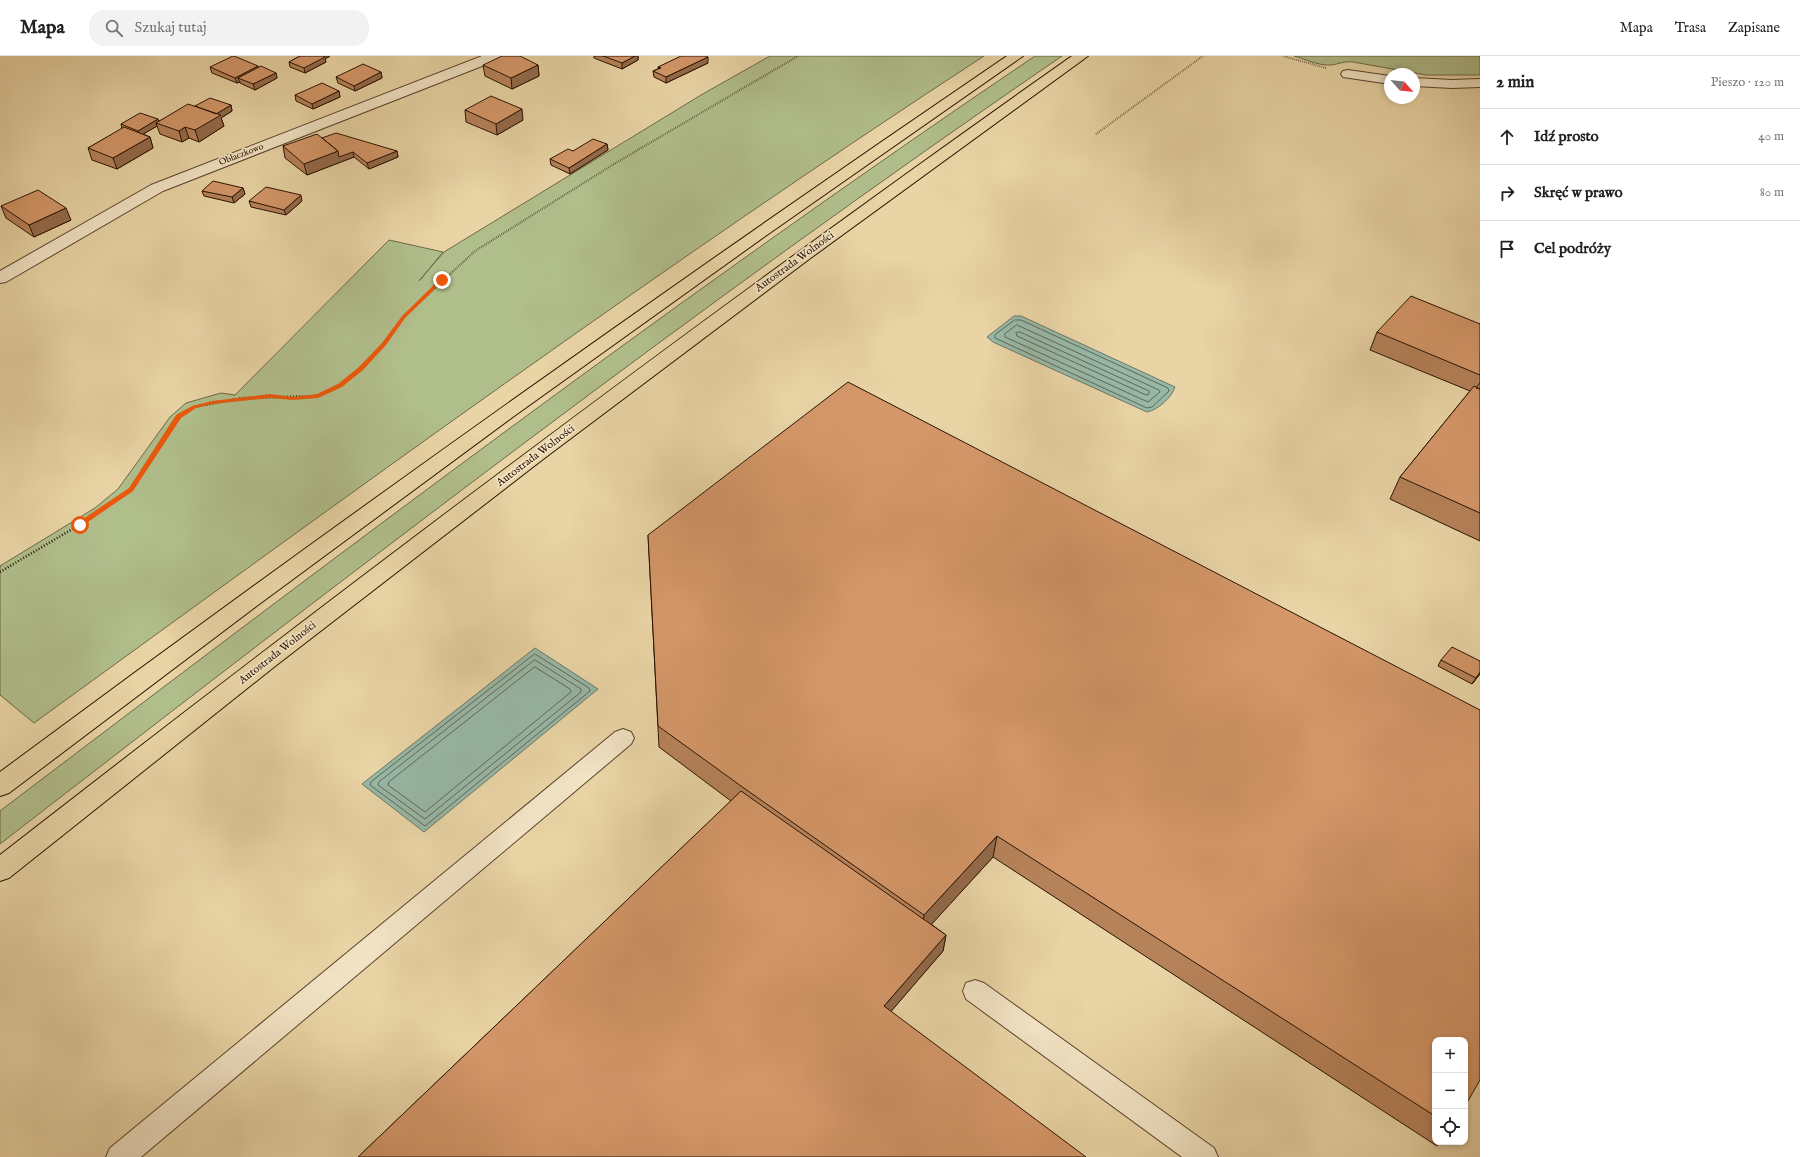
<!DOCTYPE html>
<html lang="pl">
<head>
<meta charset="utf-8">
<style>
  :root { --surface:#fff; --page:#f2f2f2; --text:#222; --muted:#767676; --line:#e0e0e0 }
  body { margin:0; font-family:"IM FELL English",serif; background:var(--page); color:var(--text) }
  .controls { position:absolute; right:12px; bottom:12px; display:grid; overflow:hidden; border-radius:8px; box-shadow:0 2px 6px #0003 }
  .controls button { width:36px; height:36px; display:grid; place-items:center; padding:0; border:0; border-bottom:1px solid var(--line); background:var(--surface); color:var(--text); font:20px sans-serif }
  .compass { position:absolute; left:1384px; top:12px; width:36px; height:36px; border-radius:50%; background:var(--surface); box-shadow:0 2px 6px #0003; rotate:117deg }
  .stop { position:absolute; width:12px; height:12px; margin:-9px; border:3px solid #ea580c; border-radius:50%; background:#fff }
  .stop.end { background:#ea580c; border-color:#fff; box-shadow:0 1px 4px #0008 }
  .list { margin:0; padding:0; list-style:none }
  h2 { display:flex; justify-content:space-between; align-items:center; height:52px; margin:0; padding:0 16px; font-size:17px }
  h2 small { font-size:13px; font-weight:400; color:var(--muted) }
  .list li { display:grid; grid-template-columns:26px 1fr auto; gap:12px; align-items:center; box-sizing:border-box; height:56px; padding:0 16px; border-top:1px solid var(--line) }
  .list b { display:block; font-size:15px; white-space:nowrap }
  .list em { font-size:13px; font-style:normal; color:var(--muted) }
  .icon { flex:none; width:22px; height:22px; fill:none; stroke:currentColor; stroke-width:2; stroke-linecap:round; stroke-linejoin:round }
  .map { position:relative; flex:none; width:1480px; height:1101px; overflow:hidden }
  header { display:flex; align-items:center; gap:24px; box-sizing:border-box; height:56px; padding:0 20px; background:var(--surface); border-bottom:1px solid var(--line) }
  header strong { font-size:19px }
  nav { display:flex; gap:22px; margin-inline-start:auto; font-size:14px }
  .search { width:280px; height:36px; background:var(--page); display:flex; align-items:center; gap:10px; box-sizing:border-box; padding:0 14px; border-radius:16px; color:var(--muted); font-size:15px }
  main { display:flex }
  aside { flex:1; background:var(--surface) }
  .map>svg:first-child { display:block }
</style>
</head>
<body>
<header>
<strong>Mapa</strong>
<div class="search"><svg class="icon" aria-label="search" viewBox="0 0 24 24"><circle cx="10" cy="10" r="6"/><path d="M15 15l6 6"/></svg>Szukaj tutaj</div>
<nav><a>Mapa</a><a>Trasa</a><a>Zapisane</a></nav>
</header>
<main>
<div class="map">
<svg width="1480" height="1101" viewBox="0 0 1480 1101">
  <rect width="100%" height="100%" fill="#e9d4a5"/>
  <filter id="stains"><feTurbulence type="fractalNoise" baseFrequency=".005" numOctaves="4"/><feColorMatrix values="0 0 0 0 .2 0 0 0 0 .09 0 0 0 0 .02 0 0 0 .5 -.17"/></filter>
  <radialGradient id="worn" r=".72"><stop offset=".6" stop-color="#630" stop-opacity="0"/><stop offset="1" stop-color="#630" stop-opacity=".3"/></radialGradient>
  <!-- green -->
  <path fill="#b0be8b" stroke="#6d6848" d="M770,0H984C660,211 347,440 34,667L0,639V510L95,452L118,433L170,361L186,347L221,337L235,339L389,184L443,196L419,225L444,196L701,39Z
    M1035,0H1062C698,249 348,519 0,788V755C340,497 681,239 1035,0Z
    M1294,0H1480V19H1426L1353,6C1344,5 1339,8 1331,9C1319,10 1305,3 1294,0Z"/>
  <!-- water -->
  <path fill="#97b8a7" stroke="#6b7666" d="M1014,260H1021L1175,331C1172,341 1158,354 1147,356L993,286L987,281Z
    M535,592L598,633L424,776L362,728Z"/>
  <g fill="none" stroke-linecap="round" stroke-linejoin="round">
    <!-- shore -->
    <path stroke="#606656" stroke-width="1" d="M1015,264H1021L1168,332L1169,335L1152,351L1147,352L995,282V279Z
      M1017,269L1159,334L1160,336L1148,346L1005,281V278Z
      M1020,276L1149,335V338L1146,339L1017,280L1016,277Z
      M535,598L589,632L590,635L425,770L370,729L371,726Z
      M535,604L581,633V636L425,763L378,729L379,726Z
      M535,611L570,633L571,636L425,756L388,729L389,726Z"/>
    <defs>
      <path id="service" d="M623,673L631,676L634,682L631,688L141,1101H106L110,1092L615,676Z
        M975,924L984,927L1214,1092L1218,1101H1182L966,943L963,935L966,927Z"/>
      <path id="minor" d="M482,0H502L500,3L163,135L6,226L0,227V215L151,129Z
        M1348,14L1390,20V28L1343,21L1341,18L1343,15Z
        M1414,22L1452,24L1480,23V31L1452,32L1414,30Z"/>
      <path id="motorway" d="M1007,0H1023L764,181L510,363L258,549L9,737L0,740V716C331,471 666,232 1007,0Z
        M1072,0H1088L812,201L542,404L274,611L9,822L0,825V799C352,525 707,257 1072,0Z"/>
    </defs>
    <!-- service casing -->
    <use href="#service" stroke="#5a432c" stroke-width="2"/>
    <!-- minor casing -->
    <use href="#minor" stroke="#5a432c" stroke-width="2"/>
    <!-- motorway casing -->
    <use href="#motorway" stroke="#2a1304" stroke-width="2"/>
    <!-- path-far1 -->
    <path stroke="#2a1304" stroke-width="2" stroke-dasharray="0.5 1.5" stroke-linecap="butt" d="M1283,0L1326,12
      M1096,78L1203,0
      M389,282L404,261L475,195L614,108L798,0"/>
    <!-- path -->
    <path stroke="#2a1304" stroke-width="2.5" stroke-dasharray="1 2" stroke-linecap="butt" d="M0,516L79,469L131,434L178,361L194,351L243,342L318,340L340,330L361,313L389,281"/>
    <!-- service -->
    <use href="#service" fill="#f1e3c4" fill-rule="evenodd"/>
    <!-- minor -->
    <use href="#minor" fill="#f1e3c4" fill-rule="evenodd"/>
    <!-- motorway -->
    <use href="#motorway" fill="#e9d4a5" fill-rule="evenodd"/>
  </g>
  <!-- wall -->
  <path fill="#b6825a" stroke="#2a1304" d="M300,0H330L325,3L326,6L305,17L290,11L289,6Z
    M594,0H638V4L622,13L594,2Z
    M708,7L666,27L654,21L653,15L658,13V11Z
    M483,9H538L539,20L512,33L485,20Z
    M210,11L258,12L276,17L277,22L255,34L240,27V26L237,27L212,17Z
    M381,16L382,22L355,35L338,27L336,21Z
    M339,35L340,41L313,53L296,45L295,39Z
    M231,49L232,55L221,62L224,70L199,86L189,82L182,86L160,78L157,70L143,78L150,81L153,92L117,113L92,104L88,92L122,73L121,68L159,65L195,50Z
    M465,54L523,64L497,79L466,66Z
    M322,82L397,95L398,101L369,113L354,101L307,119L285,102L283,90Z
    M607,88L608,94L570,118L551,109L550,103L573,95Z
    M243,132L245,138L234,147L204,140L202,135Z
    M249,145H302L286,159L251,151Z
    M1,150L71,164L34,181L6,162Z
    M1480,268V485L1390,443L1400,421L1470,335L1370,294L1377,276Z
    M648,479L1435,984V1086H1440L1437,1090L993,801L931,868L946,879L943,895L891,955L358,1101L731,745L659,691Z
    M1441,604L1480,618L1472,628L1438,610Z"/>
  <!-- shaded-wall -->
  <path fill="#946a4a" stroke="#2a1304" d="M320,0H330L325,3L326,6L305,17L304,12Z
    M635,0H638V4L622,13V7Z
    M708,1V7L666,27V21Z
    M538,9L539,20L512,33L511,22Z
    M258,10L260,16L238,22L240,26L237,27L235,22Z
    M381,16L382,22L355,35L354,30Z
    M276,17L277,22L255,34L253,28Z
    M339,35L340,41L313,53L312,48Z
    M231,49L232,55L221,62L224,70L199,86L195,74L211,61Z
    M522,53L523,64L497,79L496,68Z
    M158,63L160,68L156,67L157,70L140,80L138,75Z
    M185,71L189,82L182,86L179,75Z
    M150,81L153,92L117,113L113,102Z
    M607,88L608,94L570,118L569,112Z
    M338,95L353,96L354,101L307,119L304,108Z
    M397,95L398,101L369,113L367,107Z
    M243,132L245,138L234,147L232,141Z
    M301,139L302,145L286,159L284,154Z
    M66,152L71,164L34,181L29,169Z
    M1480,616V618L1472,628Z
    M997,780L993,801L921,880L924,859Z
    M946,879L943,895L882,966L884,950Z"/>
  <!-- building -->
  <path fill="#d49769" stroke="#2a1304" d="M233,0H234L258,10L235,22L210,11Z
    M300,0H323L325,1L304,12L289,6Z
    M502,0H520L538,9L511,22L483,9Z
    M603,0H635L622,7Z
    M681,0H706L708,1L666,21L653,15L661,12L658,11Z
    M363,8L381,16L354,30L336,21Z
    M261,10L276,17L253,28L238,22Z
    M322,27L339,35L312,48L295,39Z
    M491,40L522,53L496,68L465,54Z
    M210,42L231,49L216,58L195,50Z
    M188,48L221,59L195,74L185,71L179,75L156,67Z
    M140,57L158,63L138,75L121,68Z
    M124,71L150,81L113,102L88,92Z
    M336,77L397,95L367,107L353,96L339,101L338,95L322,82Z
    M317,78L338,95L304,108L283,90Z
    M593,83L607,88L569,112L550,103L568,93L573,95Z
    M213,125L243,132L232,141L202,135Z
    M266,131L301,139L284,154L249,145Z
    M38,134L66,152L29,169L1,150Z
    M1411,240L1480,268V319L1377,276Z
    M848,326L1480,654V1024L1465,1050V984H1435V1060L997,780L924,859L741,730L658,670L648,479Z
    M1480,327V333L1476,332Z
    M1474,330L1480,333V457L1400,421Z
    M1452,591L1480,605V616L1476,622L1441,604Z
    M741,735L946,879L884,950L1086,1101H358Z"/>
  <!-- route -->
  <path fill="#ea580c" d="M440,223L444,224L405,262L386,289L363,314L342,331L318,342L293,344L270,342L212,348L196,352L181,362L133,435L82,470H77V467L129,432L176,359L192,350L212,345L270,338L293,341L317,338L338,328L359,311L382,287L402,260Z"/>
  <g text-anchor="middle" stroke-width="3.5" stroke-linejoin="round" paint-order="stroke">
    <!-- far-street labels -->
    <g font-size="9" fill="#2a1304" stroke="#f1e3c4">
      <text transform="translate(241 98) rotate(-21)" y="3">Obłaczkowo</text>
    </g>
    <!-- street labels -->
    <g font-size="11" fill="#2a1304" stroke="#f1e3c4">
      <text transform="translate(794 205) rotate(-36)" y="4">Autostrada Wolności</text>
      <text transform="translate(535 399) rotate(-37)" y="4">Autostrada Wolności</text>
      <text transform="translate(277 596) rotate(-38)" y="4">Autostrada Wolności</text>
    </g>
  </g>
  <rect width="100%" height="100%" filter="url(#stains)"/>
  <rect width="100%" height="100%" fill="url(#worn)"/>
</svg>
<div class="controls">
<button>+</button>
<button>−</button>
<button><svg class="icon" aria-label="locate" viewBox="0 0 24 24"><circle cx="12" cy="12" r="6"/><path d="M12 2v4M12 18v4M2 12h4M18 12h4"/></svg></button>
</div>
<svg class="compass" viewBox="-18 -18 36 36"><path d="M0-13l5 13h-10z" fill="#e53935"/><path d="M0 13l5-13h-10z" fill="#767676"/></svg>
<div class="stop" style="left:80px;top:469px"></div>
<div class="stop end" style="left:442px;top:224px"></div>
</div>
<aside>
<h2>2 min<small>Pieszo · 120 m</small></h2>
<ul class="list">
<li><svg class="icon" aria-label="ahead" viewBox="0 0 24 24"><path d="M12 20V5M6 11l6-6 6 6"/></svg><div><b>Idź prosto</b></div><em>40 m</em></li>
<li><svg class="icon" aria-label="right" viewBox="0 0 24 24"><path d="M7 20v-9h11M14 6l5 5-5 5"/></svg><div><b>Skręć w prawo</b></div><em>80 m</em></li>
<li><svg class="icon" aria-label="arrive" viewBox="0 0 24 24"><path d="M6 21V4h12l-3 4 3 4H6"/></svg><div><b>Cel podróży</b></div></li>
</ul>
</aside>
</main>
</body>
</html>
